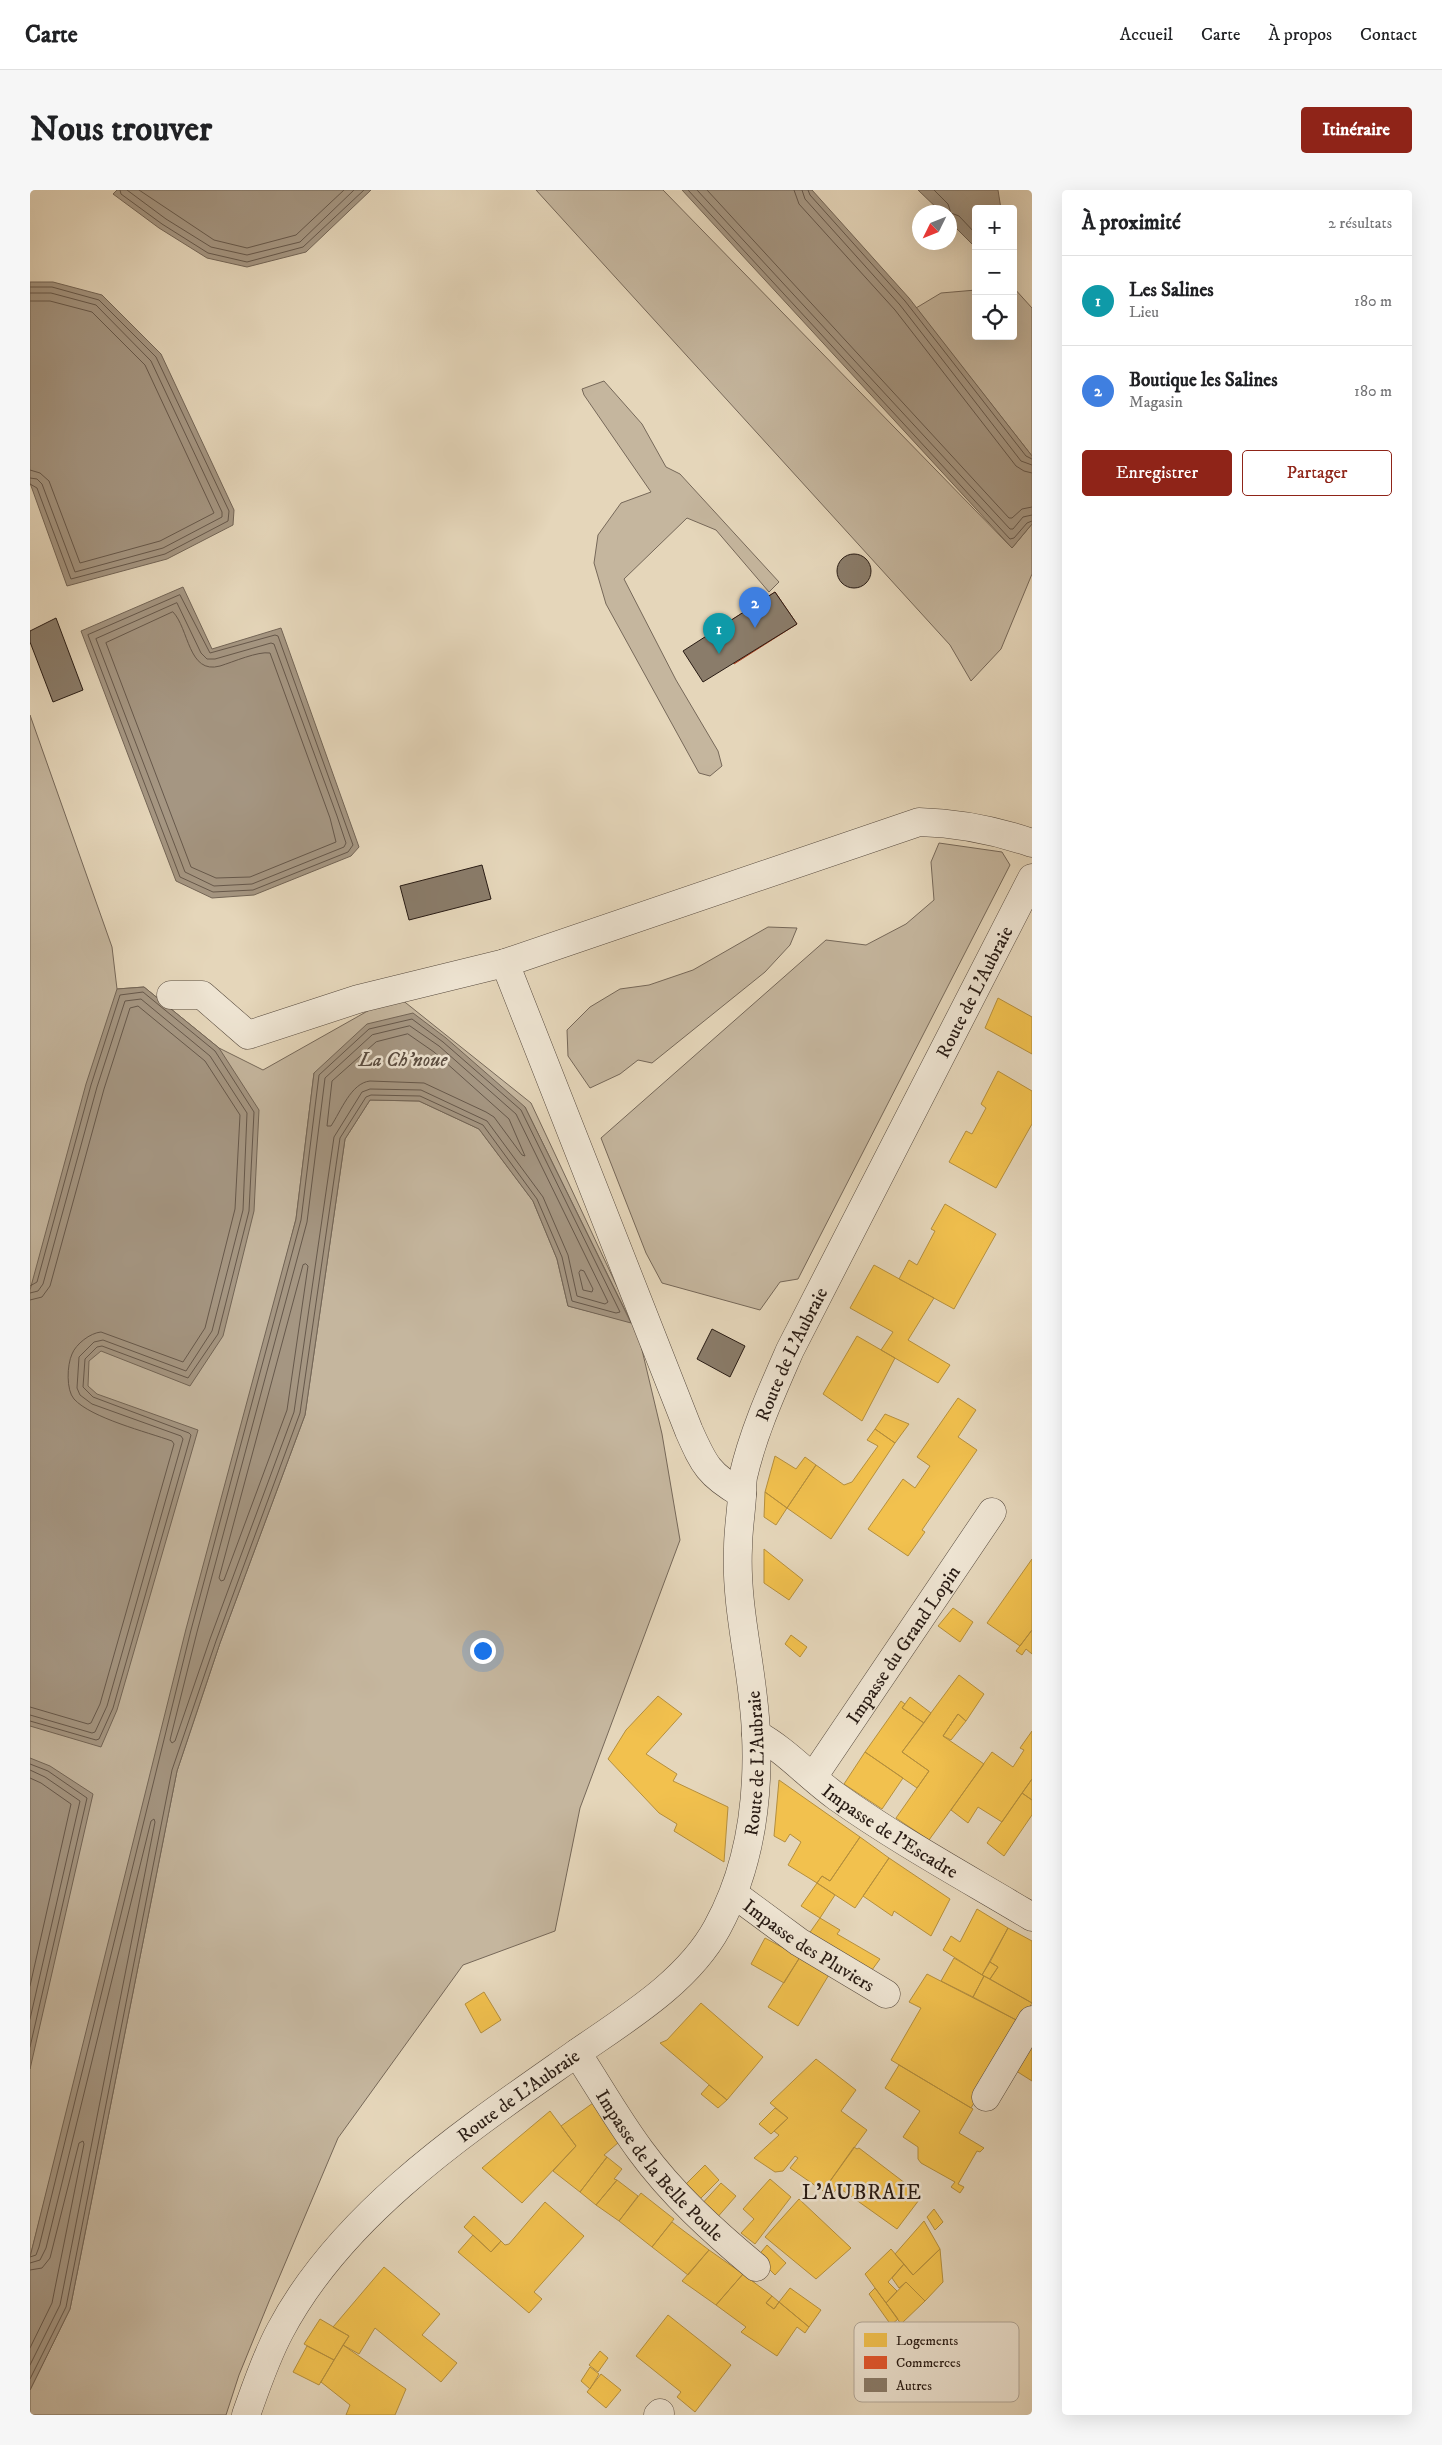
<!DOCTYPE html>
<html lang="fr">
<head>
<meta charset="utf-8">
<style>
  :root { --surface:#fff; --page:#f6f6f6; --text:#202124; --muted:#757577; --line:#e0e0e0; --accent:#8f2418 }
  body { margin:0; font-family:"IM FELL DW Pica",serif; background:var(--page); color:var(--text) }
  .controls { position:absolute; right:15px; top:15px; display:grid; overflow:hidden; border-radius:5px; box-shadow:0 5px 20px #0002 }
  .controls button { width:45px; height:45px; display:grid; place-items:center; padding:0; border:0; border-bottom:1px solid var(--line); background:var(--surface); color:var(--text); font:25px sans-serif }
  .compass { position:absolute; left:882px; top:15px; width:45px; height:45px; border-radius:50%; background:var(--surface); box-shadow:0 5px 20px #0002; rotate:227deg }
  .you { position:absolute; left:452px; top:1460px; width:18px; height:18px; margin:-12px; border:4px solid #fff; border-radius:50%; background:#1a73e8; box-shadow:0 0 0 8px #1a73e833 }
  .badge { display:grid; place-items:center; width:32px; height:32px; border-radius:50%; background:var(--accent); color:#fff; font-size:16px; font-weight:700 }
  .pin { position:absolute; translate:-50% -41px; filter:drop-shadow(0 1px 2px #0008) }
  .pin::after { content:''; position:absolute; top:26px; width:18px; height:15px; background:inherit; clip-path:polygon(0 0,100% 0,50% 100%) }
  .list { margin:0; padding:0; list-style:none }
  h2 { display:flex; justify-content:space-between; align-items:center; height:65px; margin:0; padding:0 20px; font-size:21px }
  h2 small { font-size:16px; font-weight:400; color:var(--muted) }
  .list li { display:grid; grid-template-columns:32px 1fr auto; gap:15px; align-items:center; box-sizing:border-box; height:90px; padding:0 20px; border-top:1px solid var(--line) }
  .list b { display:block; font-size:19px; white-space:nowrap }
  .list p { margin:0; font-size:16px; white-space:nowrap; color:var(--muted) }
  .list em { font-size:16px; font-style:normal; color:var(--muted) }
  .actions { display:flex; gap:10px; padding:15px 20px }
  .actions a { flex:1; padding:11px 0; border:1px solid var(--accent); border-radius:5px; text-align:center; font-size:18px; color:var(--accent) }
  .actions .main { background:var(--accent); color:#fff }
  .icon { flex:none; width:28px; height:28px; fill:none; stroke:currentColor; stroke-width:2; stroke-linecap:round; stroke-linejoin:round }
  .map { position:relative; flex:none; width:1002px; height:2225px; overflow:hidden; border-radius:5px }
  header { display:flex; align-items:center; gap:30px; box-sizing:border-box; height:70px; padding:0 25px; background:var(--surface); border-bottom:1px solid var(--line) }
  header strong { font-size:24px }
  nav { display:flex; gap:28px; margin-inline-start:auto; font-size:18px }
  .intro { display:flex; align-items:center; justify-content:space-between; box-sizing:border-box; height:120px; padding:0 30px }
  h1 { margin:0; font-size:35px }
  .button { padding:12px 22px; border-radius:5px; background:var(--accent); color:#fff; font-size:18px; font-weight:700 }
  main { display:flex; gap:30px; padding:0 30px }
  aside { flex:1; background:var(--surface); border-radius:5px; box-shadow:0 5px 20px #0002 }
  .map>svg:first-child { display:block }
</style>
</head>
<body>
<header>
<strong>Carte</strong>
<nav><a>Accueil</a><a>Carte</a><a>À propos</a><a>Contact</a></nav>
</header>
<div class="intro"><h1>Nous trouver</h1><a class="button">Itinéraire</a></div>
<main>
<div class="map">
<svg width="1002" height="2225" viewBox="0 0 1002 2225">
  <rect width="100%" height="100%" fill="#e5d6ba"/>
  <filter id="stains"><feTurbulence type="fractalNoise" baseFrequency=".004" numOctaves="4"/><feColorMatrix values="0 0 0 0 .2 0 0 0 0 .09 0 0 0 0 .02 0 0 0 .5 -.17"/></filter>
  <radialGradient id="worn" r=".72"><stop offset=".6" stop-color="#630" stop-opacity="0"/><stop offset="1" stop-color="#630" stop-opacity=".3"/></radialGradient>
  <!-- green -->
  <path fill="#c5b69e" stroke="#766859" d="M506,0H633L982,358L1002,334V384L971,459L941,491L920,455Z
    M983,97L1002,118V266L886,118L911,103L946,100V146H983Z
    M574,191L612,234L636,277L650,284L749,392L739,402L686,340L657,328L594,389L646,490L688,561L692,576L680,586L669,583L576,414L564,373L568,345L591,313L621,302L554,205L552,199Z
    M0,525L82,757L87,799L114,797L189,858L233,880L366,805L501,913L607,1139L632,1244L650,1350L550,1618L525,1741L433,1775L308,1948L240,2109L209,2185L196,2225H0V2200L40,2119L147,1581L190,1453L275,1225L315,949L340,910L389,911L449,939L503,1011L527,1069L538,1116L601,1132L495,917L284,883L266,1029L0,2067Z
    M909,653L972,662L980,675L768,1089L750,1092L730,1120L632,1093L616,1063L571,948L796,750L836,755L876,734L904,710L901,672Z
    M738,737L767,738L760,755L735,782L622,873L608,870L590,884L560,898L538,866L537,840L560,817L590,799L619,795L663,780Z"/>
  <!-- water -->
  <path fill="#a59682" stroke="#736556" d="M87,0H341L276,62L217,77L177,68L129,38L83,4Z
    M652,0H782L879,108L1002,266V334L982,358Z
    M888,0H968L971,19H946V58L920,32L919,22H911Z
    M0,92H23L72,105L131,164L204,320L203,335L137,369L37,396L0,293Z
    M153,397L182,459L251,438L329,657L321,666L224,705L182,708L146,691L51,441Z
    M114,797L189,858L229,920L224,1021L193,1146L160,1196L71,1161L59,1171L58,1196L67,1204L168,1240L87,1520L71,1557L0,1536V1100L56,894L87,799Z
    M383,823L416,848L495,917L601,1133L538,1116L527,1069L503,1011L449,939L389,911L340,910L315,949L275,1225L190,1453L147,1581L40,2119L0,2200V2067L156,1439L266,1029L284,883L337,834Z
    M0,1568L20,1576L63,1604L0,1879Z"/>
  <!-- homes -->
  <path fill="#f2c14e" stroke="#b58f3d" d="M968,808L1002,827V864L955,838Z
    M968,881L1002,901V934L966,998L919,972L936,941L942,944L956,918L951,914Z
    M915,1014L966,1044L924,1119L869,1089L879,1070L887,1075L905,1041L901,1039Z
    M844,1075L904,1108L878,1150L920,1175L908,1193L851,1160L863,1142L820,1118Z
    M827,1146L865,1168L832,1231L793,1204Z
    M928,1208L946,1220L928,1247L947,1260L892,1340L895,1342L878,1366L838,1339L873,1289L885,1298L900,1276L887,1267Z
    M855,1224L879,1234L865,1253L845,1239Z
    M845,1239L865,1253L801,1349L757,1318L786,1275L814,1295L822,1292L848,1256L837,1250Z
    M745,1266L766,1279L775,1267L786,1275L757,1318L735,1302Z
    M735,1302L757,1318L746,1335L734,1327Z
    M734,1359L773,1390L759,1410L734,1393Z
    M1002,1369V1440L990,1456L957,1433Z
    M923,1418L943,1432L930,1452L908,1436Z
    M1002,1440V1464L996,1459L992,1465L986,1461Z
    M761,1445L777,1457L770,1467L755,1454Z
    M929,1485L954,1504L936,1531L928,1524L913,1546L954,1574L899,1650L866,1628L899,1581L872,1562Z
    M628,1506L652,1524L616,1564L647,1584L643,1591L698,1617L694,1672L644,1641L647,1634L629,1623L578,1569L596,1540Z
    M880,1507L901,1523L894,1533L872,1518Z
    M871,1511L875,1514L872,1518L894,1533L872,1562L899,1581L887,1598L835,1562Z
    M928,1524L936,1531L921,1550L913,1546Z
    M1002,1541V1589L972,1632L948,1617L938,1633L921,1620L962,1562L983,1577L994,1560L990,1558Z
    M835,1562L873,1588L852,1619L814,1594Z
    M1002,1589V1610L992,1603Z
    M749,1590L830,1647L800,1691L792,1686L787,1693L758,1675L771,1652L760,1644L755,1652L744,1646Z
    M992,1603L1002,1610V1625L974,1666L957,1653Z
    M830,1647L859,1668L825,1718L787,1693L792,1686L800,1691Z
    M859,1668L920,1709L901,1746L864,1721L862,1726L833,1706Z
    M787,1693L805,1705L790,1728L771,1716Z
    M947,1719L978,1738L952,1785L913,1760L921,1746L930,1752Z
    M790,1728L810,1740L807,1744L850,1769L839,1784L776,1748Z
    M978,1738L1002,1751V1813L960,1789L968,1777L960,1772Z
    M735,1748L770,1767L754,1793L721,1774Z
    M770,1767L800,1783L768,1836L738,1817Z
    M924,1768L954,1786L943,1807L911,1791Z
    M960,1772L968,1777L960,1789L952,1785Z
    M897,1784L990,1832L941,1918L861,1870L891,1818L879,1812Z
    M954,1786L1002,1813L990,1832L943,1807Z
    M454,1802L471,1830L451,1843L435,1814Z
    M671,1813L733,1867L697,1910L630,1853L637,1850Z
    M1002,1851V1891L983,1879Z
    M786,1869L826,1900L811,1921L837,1940L793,2001L760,1978L768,1968L765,1966L753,1981L745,1982L724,1968L749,1945L744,1941L758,1928L740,1913Z
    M869,1875L943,1919L929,1943L954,1958L950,1962L947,1961L928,1994L934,1997L930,2003L921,1997L925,1992L891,1973L888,1969V1957L873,1947L890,1921L855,1898Z
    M679,1895L697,1910L688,1918L671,1904Z
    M563,1913L589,1952L574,1965L577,1967L550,2002L523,1981L546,1956L531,1936Z
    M745,1918L758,1928L741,1944L729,1934Z
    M520,1921L546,1956L492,2013L452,1978Z
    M824,1957L827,1959L829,1958L892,2006L867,2039L808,1997L801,2006L793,2001Z
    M577,1967L592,1979L584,1989L587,1990L566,2015L550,2002Z
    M675,1975L689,1990L669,2010L654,1996Z
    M740,1989L761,2007L725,2054L711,2043L724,2029L713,2019Z
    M587,1990L608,2006L589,2031L566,2015Z
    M691,1993L706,2006L685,2030L670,2016Z
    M611,2003L644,2029L622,2057L589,2031Z
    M769,2009L821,2058L786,2089L735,2047Z
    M515,2012L554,2046L504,2102L512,2109L499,2123L428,2062L443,2045L461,2062L471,2051L475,2055L479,2054Z
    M904,2019L913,2032L905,2040L897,2027Z
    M444,2026L471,2051L461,2062L434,2037Z
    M894,2031L910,2059L883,2085L865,2064Z
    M642,2032L679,2060L658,2085L622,2057Z
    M737,2055L756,2073L745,2085L727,2067Z
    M861,2059L874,2074L858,2092L867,2101L856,2113L835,2084Z
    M910,2059L913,2092L895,2111L876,2092L869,2098L862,2088L874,2074L883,2085Z
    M679,2060L713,2084L686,2115L652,2091Z
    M354,2077L410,2124L392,2145L427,2173L411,2192L345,2138L329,2164L313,2155L319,2146L303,2137Z
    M713,2084L742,2106L736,2113L744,2119L749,2112L779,2137L775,2143L767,2137L747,2166L711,2142L716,2137L686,2115Z
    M876,2092L895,2111L871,2134L856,2113Z
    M760,2098L791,2120L779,2137L749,2112Z
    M845,2098L868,2129L861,2135L839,2104Z
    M742,2106L749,2112L744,2119L736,2113Z
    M638,2125L701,2175L665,2222L647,2207L651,2202L606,2166Z
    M290,2129L319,2146L304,2170L274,2154Z
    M313,2155L376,2199L365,2225H316L320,2215L291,2192Z
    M277,2156L304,2170L289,2195L263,2182Z
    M570,2161L578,2168L568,2182L559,2175Z
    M560,2177L569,2184L560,2199L551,2191Z
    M571,2184L591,2200L576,2218L557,2202Z"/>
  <!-- shops -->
  <path fill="#e4572e" stroke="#ac4526" d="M745,402L767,434L704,474L683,442Z"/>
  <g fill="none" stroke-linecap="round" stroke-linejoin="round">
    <!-- shore -->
    <path stroke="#66584b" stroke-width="1" d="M90,0L91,4L132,34L178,63L217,72L273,57L334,0
      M97,0L136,29L181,57L217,65L270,52L324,0
      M109,0L184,50L217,58L266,45L314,0
      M658,0L980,349L984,348L997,333L1002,331
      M667,0L980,339H983L993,327L1002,325
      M677,0L979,328H982L992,319L1002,317
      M764,0L769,14L865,120L986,276L994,281L1002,283
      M772,0L775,9L870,115L991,271L1002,275
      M778,0L780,5L875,111L996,266L1002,269
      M904,0L918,14L921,23L929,26L946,44
      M0,97H22L69,110L126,167L199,321L198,331L135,364L41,389L7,298L0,294
      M0,103H21L66,115L121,171L192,322V327L133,358L45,382L12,294L7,289L0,288
      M0,111H20L62,122L115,175L184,323L130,351L50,373L19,291L10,283L0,280
      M150,405L180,463L245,445L248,446L323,655L318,662L223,700L183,702L150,687L58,445Z
      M147,413L171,463L177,469H185L241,453L244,454L307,626L316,653L314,657L222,694L184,696L155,682L66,449Z
      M143,422C159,438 158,485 190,476C203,472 228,461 240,463L300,628L306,652L220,687L186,688L161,677L76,453Z
      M380,836L409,856L486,924L578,1112L575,1114L547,1106L538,1065L513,1007L457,931L391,900L340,899L332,902L304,947L264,1222L180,1449L145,1551L142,1553L140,1550L167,1442L277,1032L295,888L342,845Z
      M378,844L404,862L479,929L495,966L492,965L464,927L456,922L394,893L340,891C321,893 311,921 301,936H297L302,891L346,852Z
      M276,1074L278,1076L257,1220L194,1390L191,1391L189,1388L273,1075Z
      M551,1080L554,1081L563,1099L562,1102L553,1100L549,1083Z
      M0,1096L7,1092L61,895L90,805L113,802L185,861L224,922L219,1021L188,1144L158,1188L72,1156L67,1157L55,1169L53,1197L63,1207L159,1243L161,1245L83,1518L69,1549L66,1550L0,1531
      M0,1103L8,1101L13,1094L67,897L95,811L111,809L180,866L217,923L213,1020L182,1141L156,1181L73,1150L64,1152L49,1167L47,1198L50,1205L62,1214L151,1246L153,1249L77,1516L65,1542L62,1543L0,1525
      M0,1110L12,1107L20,1096L74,899L100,818L108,816L175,871L210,925L205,1019L175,1138L153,1172L71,1142C60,1143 46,1154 42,1164C37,1175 36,1200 44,1209C61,1228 117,1242 142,1251L144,1254L70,1514L61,1533L58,1534L0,1517
      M0,1574L18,1581L57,1608L0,1857
      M0,1580L15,1587L50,1611L0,1829
      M0,1588L11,1593L41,1614L0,1796
      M0,2067L6,2065L9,2057L161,1440L271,1030L289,885L339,839L382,829L413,852L491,920L590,1122L586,1123L542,1111L532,1067L507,1009L453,935L390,906L341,905L336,907L310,948L270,1223L186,1451L142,1580L36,2117L0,2189
      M0,2073L10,2070L16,2058L121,1631L124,1629L125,1632L30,2115L0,2175
      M0,2080L12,2078L20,2068L49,1953L53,1951L54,1954L22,2113L0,2158"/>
  </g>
  <!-- building -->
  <path fill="#8a7c6a" stroke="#281b14" d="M807 381a17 17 0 1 1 34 0a17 17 0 1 1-34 0Z
    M745,402L767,434L673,492L653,461Z
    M26,428L53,500L23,512L0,452V441Z
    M452,675L461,709L379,730L370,696Z
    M682,1139L715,1156L700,1187L667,1169Z"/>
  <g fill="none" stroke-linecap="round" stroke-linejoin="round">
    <defs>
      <g id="minor">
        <path d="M141,805H172L218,845L328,809L475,773"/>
        <path d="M712,1304C679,1285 674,1275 659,1241L475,773L889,632C929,633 964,640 1002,653"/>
        <path id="s1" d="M726,1544C757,1561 779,1587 807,1607C869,1651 937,1688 1002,1727"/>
        <path id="s2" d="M783,1587L962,1322"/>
        <path id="s3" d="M704,1704L769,1752L856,1804"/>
        <path id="s4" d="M547,1863C568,1895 587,1929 610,1960C642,2004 684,2042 726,2077"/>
        <path d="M956,1907L1002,1830"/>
        <path id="s5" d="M216,2225C226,2197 236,2167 250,2141C312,2023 437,1940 544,1865C594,1830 657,1793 687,1738C720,1678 729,1612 726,1544C724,1482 705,1420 708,1358C708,1341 711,1324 712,1306C712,1300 712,1294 713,1287C723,1243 742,1201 760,1160L1002,688"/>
        <path d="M628,2225L630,2223"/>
      </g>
    </defs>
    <!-- minor casing -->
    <use href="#minor" stroke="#574a3e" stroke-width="29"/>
    <!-- minor -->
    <use href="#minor" stroke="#eee4d2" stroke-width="28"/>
  </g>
  <g text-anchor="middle" stroke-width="5" stroke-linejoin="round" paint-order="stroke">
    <!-- street labels -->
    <g font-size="19" fill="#281b14" stroke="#eee4d2">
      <text dy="7" stroke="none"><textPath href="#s5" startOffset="1688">Route de L'Aubraie</textPath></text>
      <text dy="7" stroke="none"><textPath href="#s5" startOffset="1282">Route de L'Aubraie</textPath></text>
      <text dy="7" stroke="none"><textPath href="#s2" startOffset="160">Impasse du Grand Lopin</textPath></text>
      <text dy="7" stroke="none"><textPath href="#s5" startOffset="862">Route de L'Aubraie</textPath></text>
      <text dy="7" stroke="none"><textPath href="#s1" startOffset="166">Impasse de l'Escadre</textPath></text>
      <text dy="7" stroke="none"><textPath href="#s3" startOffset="91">Impasse des Pluviers</textPath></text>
      <text dy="7" stroke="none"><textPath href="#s5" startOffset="429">Route de L'Aubraie</textPath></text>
      <text dy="7" stroke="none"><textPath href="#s4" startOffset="140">Impasse de la Belle Poule</textPath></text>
    </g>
    <!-- water labels -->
    <g font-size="20" font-style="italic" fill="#5a4c40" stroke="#eee4d2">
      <text x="373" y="876">La Ch'noue</text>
    </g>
    <!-- quarter labels -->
    <g font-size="21" letter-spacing="1" fill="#281b14" stroke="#eee4d2">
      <text x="832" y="2009">L'AUBRAIE</text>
    </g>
  </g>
  <!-- legend -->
  <rect x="824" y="2132" width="165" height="80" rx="8" fill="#eee4d2" stroke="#b3a899" stroke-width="1"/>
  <rect x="834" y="2143" width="23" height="14" fill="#f2c14e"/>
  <rect x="834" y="2166" width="23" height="13" fill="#e4572e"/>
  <rect x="834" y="2188" width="23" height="14" fill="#8a7c6a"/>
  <g font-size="14" fill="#281b14">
    <text x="866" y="2155">Logements</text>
    <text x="866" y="2177">Commerces</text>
    <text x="866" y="2200">Autres</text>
  </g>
  <rect width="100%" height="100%" filter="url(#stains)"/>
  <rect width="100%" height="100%" fill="url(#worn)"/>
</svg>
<div class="controls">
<button>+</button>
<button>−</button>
<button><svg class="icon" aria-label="locate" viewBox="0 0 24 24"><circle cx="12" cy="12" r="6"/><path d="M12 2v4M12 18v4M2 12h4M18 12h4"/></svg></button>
</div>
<svg class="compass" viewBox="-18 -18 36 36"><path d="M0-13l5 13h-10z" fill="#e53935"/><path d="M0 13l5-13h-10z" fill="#757577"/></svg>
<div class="you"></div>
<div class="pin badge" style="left:689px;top:464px;background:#0f9aa8">1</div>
<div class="pin badge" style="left:725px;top:438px;background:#3f7fe0">2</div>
</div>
<aside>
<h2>À proximité<small>2 résultats</small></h2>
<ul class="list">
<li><span class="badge" style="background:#0f9aa8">1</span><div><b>Les Salines</b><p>Lieu</p></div><em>180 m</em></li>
<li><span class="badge" style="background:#3f7fe0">2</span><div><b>Boutique les Salines</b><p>Magasin</p></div><em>180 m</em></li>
</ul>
<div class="actions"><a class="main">Enregistrer</a><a>Partager</a></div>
</aside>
</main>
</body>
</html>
